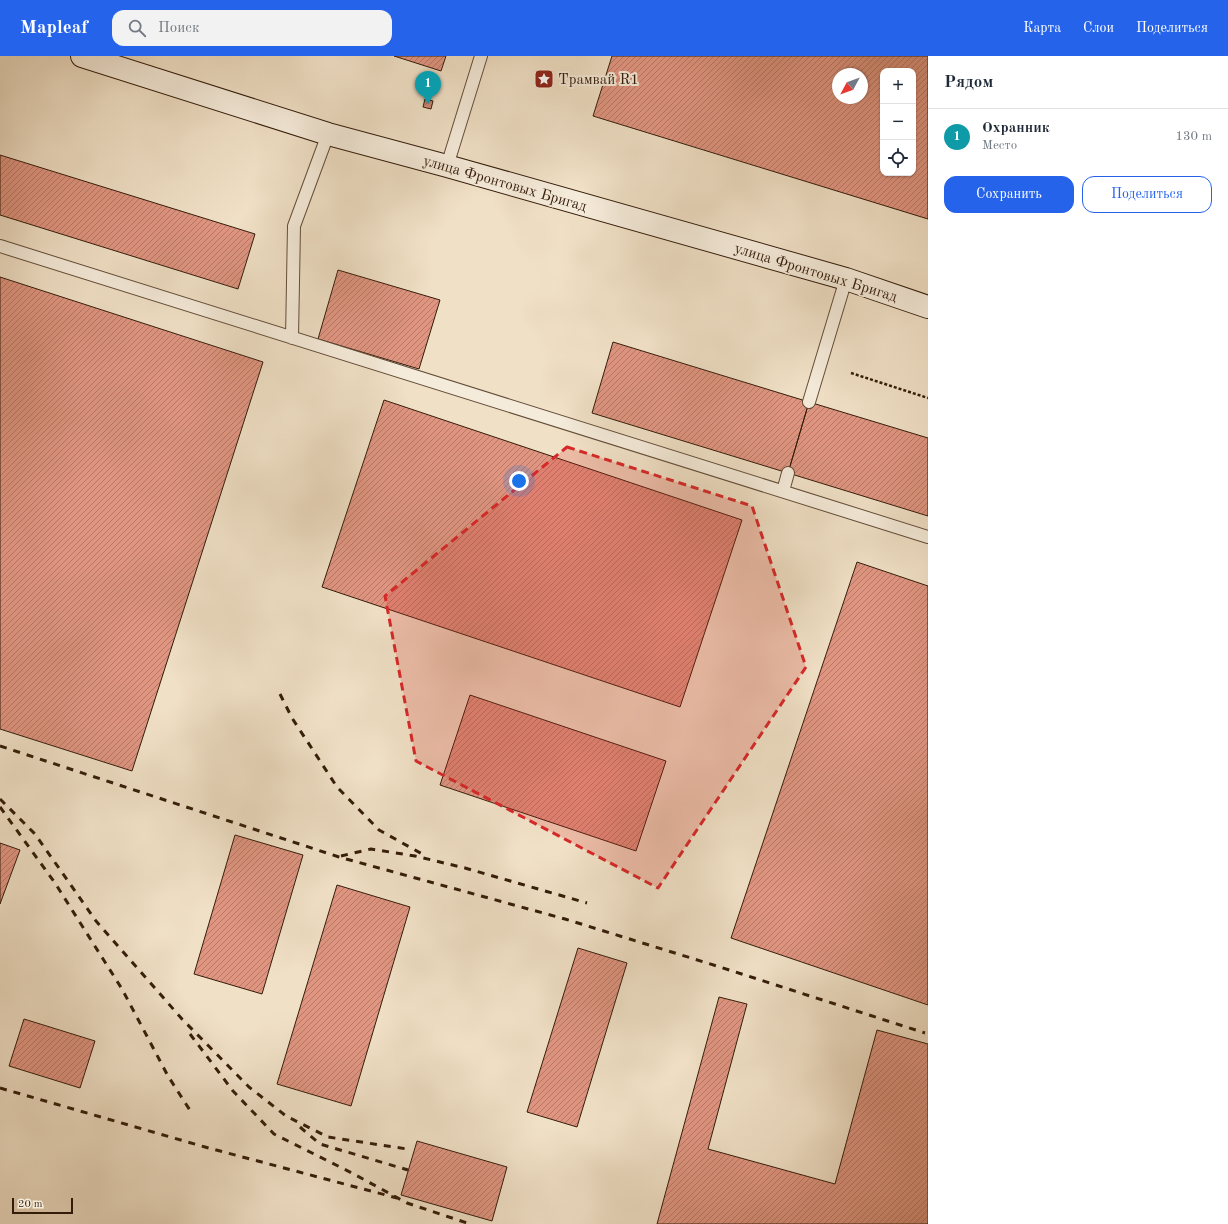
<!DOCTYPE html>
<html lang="ru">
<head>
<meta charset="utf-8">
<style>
  :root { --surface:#fff; --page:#f2f2f3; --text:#1f2937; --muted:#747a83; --line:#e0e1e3; --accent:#2563eb }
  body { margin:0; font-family:"Old Standard TT",serif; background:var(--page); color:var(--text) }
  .controls { position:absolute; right:12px; top:12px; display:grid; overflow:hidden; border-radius:8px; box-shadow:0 1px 3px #0004 }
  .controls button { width:36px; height:36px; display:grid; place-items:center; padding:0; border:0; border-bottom:1px solid var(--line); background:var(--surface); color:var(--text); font:20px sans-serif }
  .compass { position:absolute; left:832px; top:12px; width:36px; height:36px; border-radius:50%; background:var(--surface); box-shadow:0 1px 3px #0004; rotate:229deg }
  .scale { position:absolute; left:12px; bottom:10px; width:61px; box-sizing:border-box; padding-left:4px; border:2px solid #341c0a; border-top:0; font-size:11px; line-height:14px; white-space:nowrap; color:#341c0a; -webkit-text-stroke:3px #f5ebda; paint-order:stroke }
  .you { position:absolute; left:519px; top:425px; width:14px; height:14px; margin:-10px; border:3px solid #fff; border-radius:50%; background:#1a73e8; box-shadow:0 0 0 6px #1a73e833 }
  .badge { display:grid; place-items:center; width:26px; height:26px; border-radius:50%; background:var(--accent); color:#fff; font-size:13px; font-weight:700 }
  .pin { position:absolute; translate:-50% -33px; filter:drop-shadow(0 1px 2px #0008) }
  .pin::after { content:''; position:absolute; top:21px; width:14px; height:12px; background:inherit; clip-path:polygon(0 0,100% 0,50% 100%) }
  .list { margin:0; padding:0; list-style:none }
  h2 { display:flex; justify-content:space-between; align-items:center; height:52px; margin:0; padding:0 16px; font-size:17px }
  h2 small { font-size:13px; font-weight:400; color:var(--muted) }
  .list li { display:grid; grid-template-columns:26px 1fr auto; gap:12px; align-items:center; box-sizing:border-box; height:56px; padding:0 16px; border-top:1px solid var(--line) }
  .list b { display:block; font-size:15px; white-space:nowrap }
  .list p { margin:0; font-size:13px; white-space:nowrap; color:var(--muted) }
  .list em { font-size:13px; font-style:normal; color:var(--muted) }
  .actions { display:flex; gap:8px; padding:12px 16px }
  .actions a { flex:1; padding:9px 0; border:1px solid var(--accent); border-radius:12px; text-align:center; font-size:14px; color:var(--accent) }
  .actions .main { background:var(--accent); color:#fff }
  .icon { flex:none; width:22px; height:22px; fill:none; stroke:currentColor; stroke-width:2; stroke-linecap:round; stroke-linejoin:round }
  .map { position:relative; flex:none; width:928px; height:1168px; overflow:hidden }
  header { display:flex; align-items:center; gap:24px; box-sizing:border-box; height:56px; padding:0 20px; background:var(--accent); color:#fff }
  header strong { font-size:19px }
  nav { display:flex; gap:22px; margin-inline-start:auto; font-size:14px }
  .search { width:280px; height:36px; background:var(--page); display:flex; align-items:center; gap:10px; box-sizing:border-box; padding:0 14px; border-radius:12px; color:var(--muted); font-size:15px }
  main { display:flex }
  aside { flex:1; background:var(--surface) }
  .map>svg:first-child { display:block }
</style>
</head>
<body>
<header>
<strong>Mapleaf</strong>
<div class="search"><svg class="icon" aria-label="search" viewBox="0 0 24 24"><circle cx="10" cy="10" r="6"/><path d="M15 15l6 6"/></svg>Поиск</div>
<nav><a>Карта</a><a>Слои</a><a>Поделиться</a></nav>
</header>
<main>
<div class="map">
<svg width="928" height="1168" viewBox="0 0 928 1168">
  <defs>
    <pattern id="building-hatch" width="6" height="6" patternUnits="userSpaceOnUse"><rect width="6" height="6" fill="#e09581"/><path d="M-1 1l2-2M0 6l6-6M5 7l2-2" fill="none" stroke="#b67968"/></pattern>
  </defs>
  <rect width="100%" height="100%" fill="#f0e0c6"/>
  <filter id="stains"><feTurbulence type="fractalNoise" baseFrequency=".005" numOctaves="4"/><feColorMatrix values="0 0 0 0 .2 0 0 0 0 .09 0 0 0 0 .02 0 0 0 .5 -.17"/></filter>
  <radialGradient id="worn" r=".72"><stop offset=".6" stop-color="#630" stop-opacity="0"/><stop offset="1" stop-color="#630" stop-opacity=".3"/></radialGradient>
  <!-- building -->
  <path fill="url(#building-hatch)" stroke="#341c0a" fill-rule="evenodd" d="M394,0H446L441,15Z
    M612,0H928V163L593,60ZM883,15H913V117H883ZM838,18H862V42H838Z
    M425,43L433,45L431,53L423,51Z
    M0,99L255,178L238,233L0,159Z
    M338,214L440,244L419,313L318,283Z
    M0,221L263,306L132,715L0,673Z
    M613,286L809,346L788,417L592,357Z
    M384,344L742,464L680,651L322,531Z
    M809,346L928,382V460L788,417Z
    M857,506L928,530V949L731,882Z
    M470,639L666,705L636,795L440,729Z
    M235,779L303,799L262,938L194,918Z
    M0,787L20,794L0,848Z
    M337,829L410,851L351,1050L277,1028Z
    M578,892L627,907L577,1071L527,1056Z
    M719,941L747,948L708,1093L835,1128L877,974L928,988V1168H657Z
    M24,963L95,985L80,1032L9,1010Z
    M417,1085L507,1111L492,1165L401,1139Z"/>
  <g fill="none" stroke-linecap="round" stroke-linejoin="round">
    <defs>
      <path id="service" d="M447,110L481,0
        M0,190L928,481
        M292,282L294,170L328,78
        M809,346L846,223
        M783,435L788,417"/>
      <path id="secondary" d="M82,0L328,78L447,110L846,223L928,251"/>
    </defs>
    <!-- service casing -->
    <use href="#service" stroke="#634d39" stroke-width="14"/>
    <!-- secondary casing -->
    <use href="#secondary" stroke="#341c0a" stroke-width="24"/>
    <!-- path -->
    <path stroke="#341c0a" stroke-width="2.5" stroke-dasharray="3 2" stroke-linecap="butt" d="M851,317L928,342"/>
    <!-- service -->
    <use href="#service" stroke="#f5ebda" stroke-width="12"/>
    <!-- secondary -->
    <use href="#secondary" stroke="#f5ebda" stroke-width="22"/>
    <!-- rail -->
    <path stroke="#341c0a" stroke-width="3" stroke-dasharray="7 7" stroke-linecap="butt" d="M280,638L292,662L337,731L379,774L424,799
      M0,690L339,801L565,863L720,911L925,977
      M0,743L35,778L96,865L182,963L249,1031L286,1060L328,1081L407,1093
      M0,751L55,827L122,933L168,1020L193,1059
      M341,800L371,793L415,800L465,812L587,847
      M190,978L233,1035L274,1078L352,1117L407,1147L470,1168
      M0,1032L205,1091L397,1142
      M300,1071L320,1088L408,1114"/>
  </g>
  <!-- marked area -->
  <path fill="#d62828" fill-opacity="0.2" stroke="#d62828" stroke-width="3" stroke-dasharray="8 5" stroke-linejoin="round" d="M567,391L752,450L806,611L658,832L416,705L385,540Z"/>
  <!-- icons -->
  <defs>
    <symbol id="sight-square" viewBox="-11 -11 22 22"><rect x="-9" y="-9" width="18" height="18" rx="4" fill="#8f2418" stroke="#f5ebda"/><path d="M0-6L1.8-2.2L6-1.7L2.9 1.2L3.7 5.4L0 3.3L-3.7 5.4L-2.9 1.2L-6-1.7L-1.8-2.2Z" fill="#fff"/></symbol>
  </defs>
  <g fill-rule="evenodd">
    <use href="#sight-square" x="533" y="12" width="22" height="22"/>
  </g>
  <g text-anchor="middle" stroke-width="4" stroke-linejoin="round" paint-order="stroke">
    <!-- poi labels -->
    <g font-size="15" fill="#341c0a" stroke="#f5ebda" text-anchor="start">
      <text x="558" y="28">Трамвай R1</text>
    </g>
    <!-- street labels -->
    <g font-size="15" fill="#341c0a" stroke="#f5ebda">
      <text transform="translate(505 127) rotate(16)" y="5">улица Фронтовых Бригад</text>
      <text transform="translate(816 216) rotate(17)" y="5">улица Фронтовых Бригад</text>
    </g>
  </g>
  <rect width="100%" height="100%" filter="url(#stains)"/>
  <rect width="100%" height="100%" fill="url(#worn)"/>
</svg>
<div class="controls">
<button>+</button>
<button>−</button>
<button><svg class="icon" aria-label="locate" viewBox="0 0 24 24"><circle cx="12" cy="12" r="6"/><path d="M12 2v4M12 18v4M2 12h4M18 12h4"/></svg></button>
</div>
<svg class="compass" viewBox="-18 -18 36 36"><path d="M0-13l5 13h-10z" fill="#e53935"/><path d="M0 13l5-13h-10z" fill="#747a83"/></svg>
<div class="scale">20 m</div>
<div class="you"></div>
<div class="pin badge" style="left:428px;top:48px;background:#0f9aa8">1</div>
</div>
<aside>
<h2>Рядом<small></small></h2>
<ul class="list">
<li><span class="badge" style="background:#0f9aa8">1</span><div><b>Охранник</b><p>Место</p></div><em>130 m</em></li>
</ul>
<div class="actions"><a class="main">Сохранить</a><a>Поделиться</a></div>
</aside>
</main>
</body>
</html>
